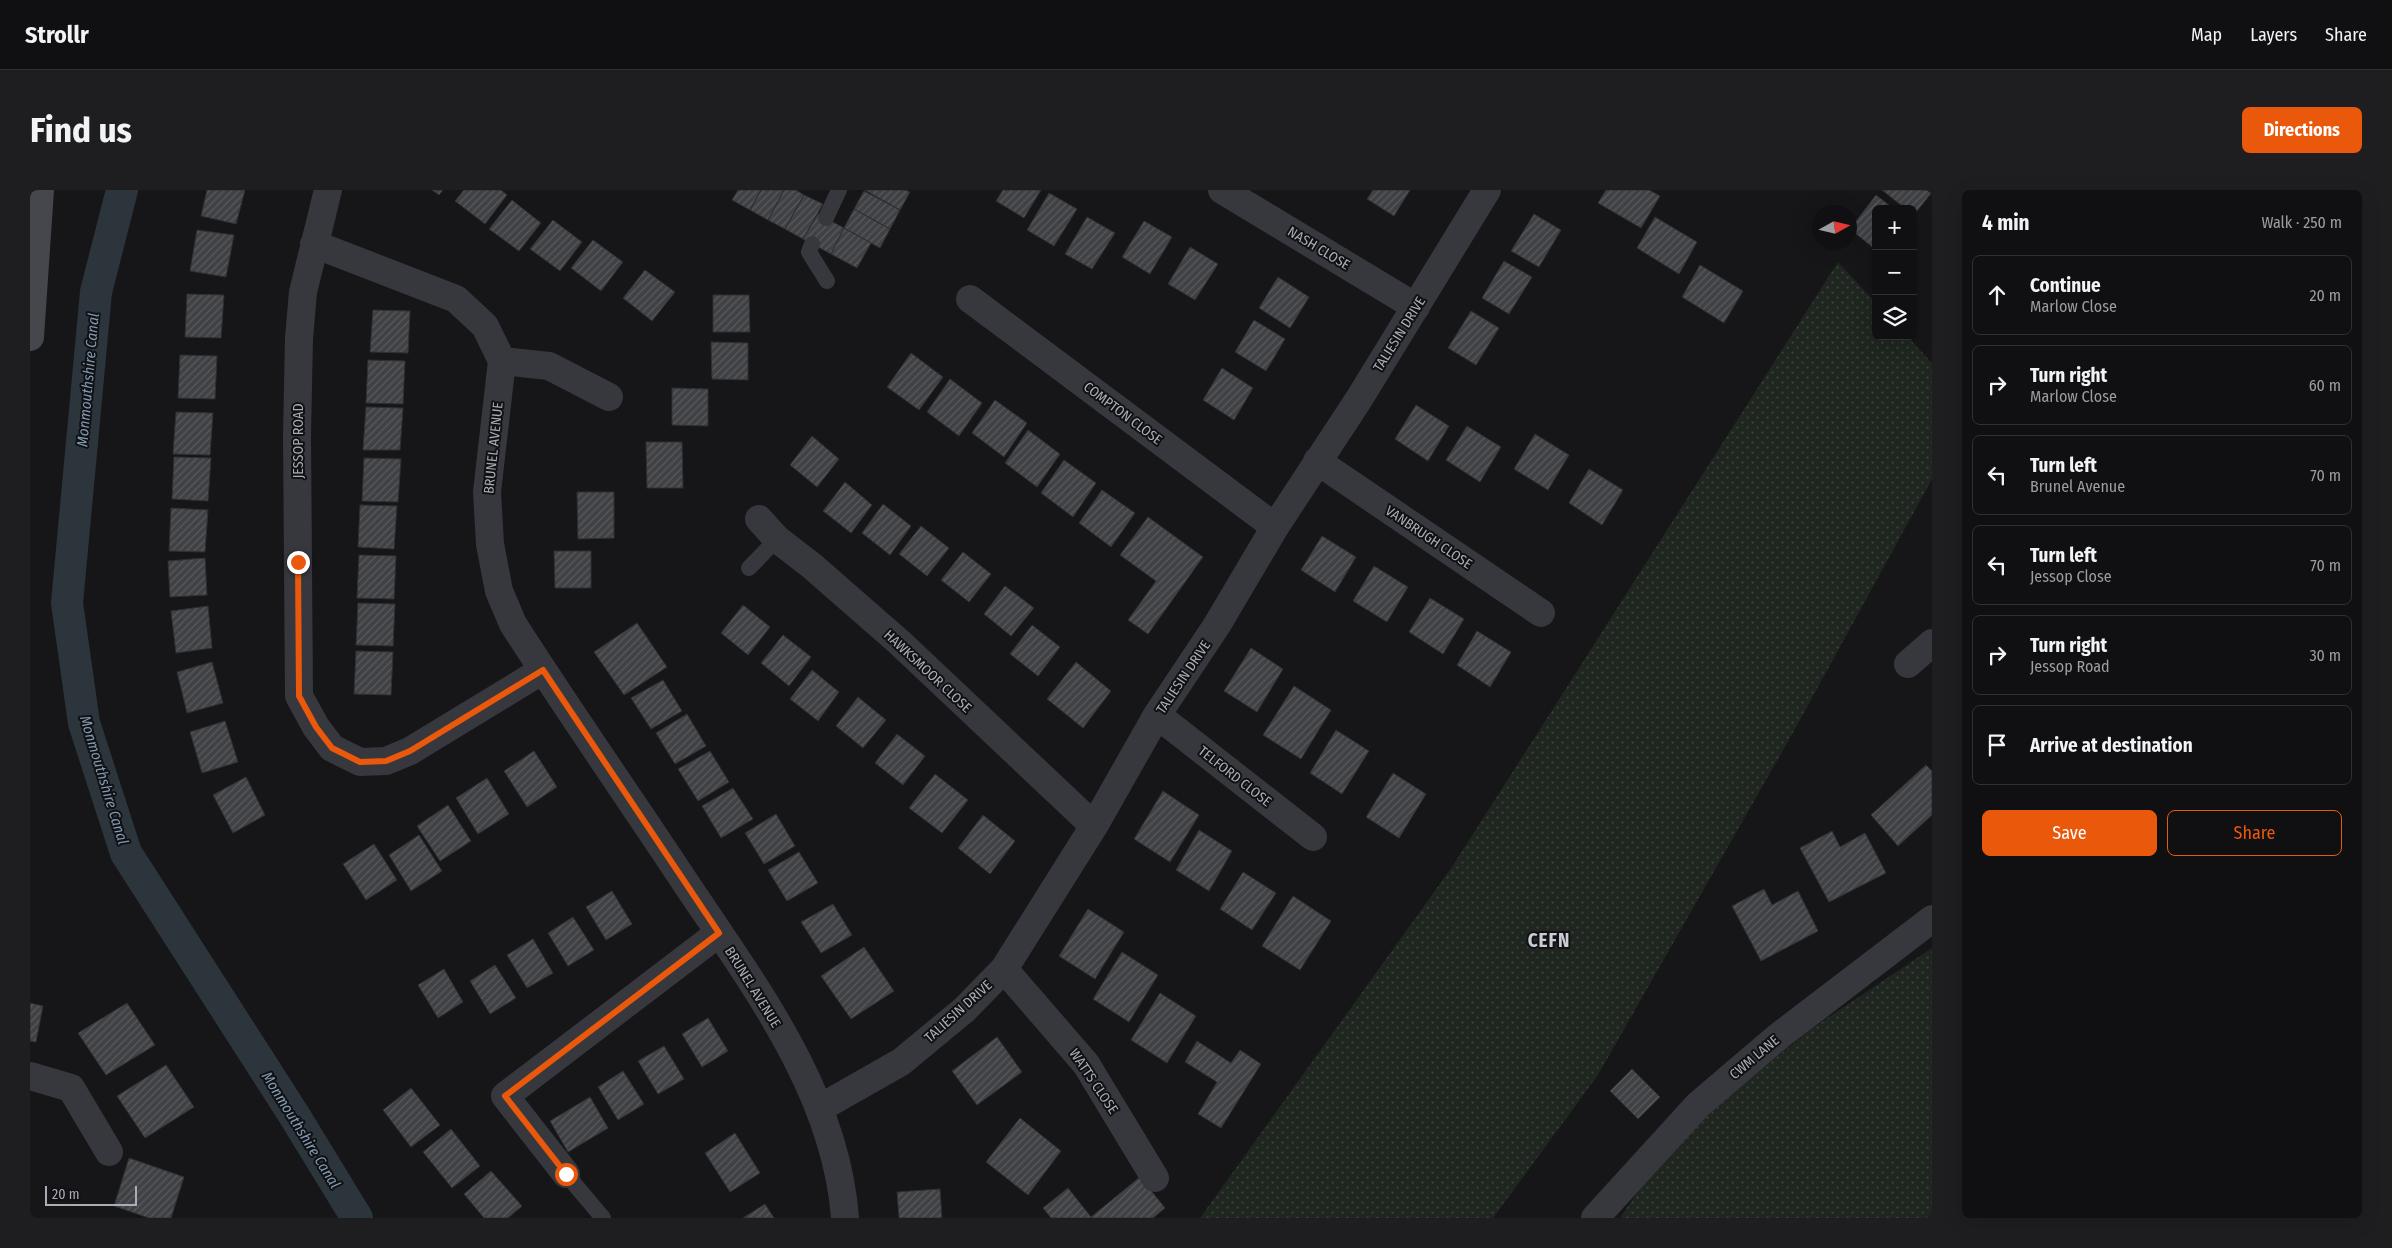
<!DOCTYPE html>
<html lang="en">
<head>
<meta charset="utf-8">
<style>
  :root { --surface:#101012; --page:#1e1e20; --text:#f1f3f6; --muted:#9c9d9f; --line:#303032; --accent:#ea580c }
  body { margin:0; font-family:"Fira Sans Condensed",sans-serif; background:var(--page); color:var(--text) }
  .controls { position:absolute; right:15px; top:15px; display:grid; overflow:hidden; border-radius:8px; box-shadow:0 5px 20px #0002 }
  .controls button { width:45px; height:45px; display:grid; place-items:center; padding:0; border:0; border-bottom:1px solid var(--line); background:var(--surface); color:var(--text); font:25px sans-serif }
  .compass { position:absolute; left:1782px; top:15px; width:45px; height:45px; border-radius:50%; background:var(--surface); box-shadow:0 5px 20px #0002; rotate:82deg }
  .scale { position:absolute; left:15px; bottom:12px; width:92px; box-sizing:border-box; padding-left:5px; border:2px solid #a8adb8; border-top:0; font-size:14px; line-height:18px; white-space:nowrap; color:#a8adb8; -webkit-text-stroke:4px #111113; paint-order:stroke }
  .stop { position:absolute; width:15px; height:15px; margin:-11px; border:4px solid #ea580c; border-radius:50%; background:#fff }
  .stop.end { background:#ea580c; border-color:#fff; box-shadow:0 1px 5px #0008 }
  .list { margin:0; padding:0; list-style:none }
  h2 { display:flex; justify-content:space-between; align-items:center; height:65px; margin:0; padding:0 20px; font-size:21px }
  h2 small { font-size:16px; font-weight:400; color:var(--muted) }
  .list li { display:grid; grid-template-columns:32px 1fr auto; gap:15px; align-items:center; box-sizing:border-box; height:80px; margin:0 10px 10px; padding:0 10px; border:1px solid var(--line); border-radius:8px }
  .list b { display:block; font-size:19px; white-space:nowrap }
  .list p { margin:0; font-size:16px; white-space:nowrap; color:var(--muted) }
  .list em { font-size:16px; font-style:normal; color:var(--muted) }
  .actions { display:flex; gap:10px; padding:15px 20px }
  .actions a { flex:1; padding:11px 0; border:1px solid var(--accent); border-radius:8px; text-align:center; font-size:18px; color:var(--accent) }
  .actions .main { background:var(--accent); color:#fff }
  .icon { flex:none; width:28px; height:28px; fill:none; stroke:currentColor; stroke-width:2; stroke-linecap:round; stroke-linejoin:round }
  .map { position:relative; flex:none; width:1902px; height:1028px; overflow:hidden; border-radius:8px }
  header { display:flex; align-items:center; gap:30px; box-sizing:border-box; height:70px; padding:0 25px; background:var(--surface); border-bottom:1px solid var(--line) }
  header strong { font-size:24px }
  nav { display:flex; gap:28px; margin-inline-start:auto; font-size:18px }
  .intro { display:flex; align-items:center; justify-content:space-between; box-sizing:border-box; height:120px; padding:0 30px }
  h1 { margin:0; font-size:35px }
  .button { padding:12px 22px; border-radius:8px; background:var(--accent); color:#fff; font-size:18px; font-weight:700 }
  main { display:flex; gap:30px; padding:0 30px }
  aside { flex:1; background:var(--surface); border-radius:8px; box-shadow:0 5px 20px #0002 }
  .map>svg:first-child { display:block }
</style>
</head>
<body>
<header>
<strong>Strollr</strong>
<nav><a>Map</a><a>Layers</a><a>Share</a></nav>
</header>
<div class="intro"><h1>Find us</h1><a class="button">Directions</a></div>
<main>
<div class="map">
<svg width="1902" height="1028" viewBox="0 0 1902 1028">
  <defs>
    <pattern id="grass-dots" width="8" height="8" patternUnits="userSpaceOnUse" patternTransform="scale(1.25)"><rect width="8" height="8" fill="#1e261f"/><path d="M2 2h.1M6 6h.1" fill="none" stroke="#3c433d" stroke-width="1.8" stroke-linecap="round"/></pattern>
    <pattern id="building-hatch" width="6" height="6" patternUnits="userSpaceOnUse" patternTransform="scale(1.25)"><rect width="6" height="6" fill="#404145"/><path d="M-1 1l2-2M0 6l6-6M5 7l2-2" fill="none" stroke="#595a5e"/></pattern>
  </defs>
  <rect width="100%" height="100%" fill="#161618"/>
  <!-- grass -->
  <path fill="url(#grass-dots)" d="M1808,72L1846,113V146H1877L1902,173V289L1765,539L1568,885L1463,1028H1170L1422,677Z
    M1902,758V1028H1590L1609,1000L1673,926L1784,837Z"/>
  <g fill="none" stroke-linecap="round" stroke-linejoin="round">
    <!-- canal -->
    <path stroke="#2c353c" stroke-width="32" d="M92,0L66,102L37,413L54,533L96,663L264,925L327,1028"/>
  </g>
  <!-- building -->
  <path fill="url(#building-hatch)" stroke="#303034" d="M177,0H215L206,34L171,26Z
    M402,0H413L409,5Z
    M434,0H471L477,5L455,34L425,11Z
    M708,0H731L720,20L702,10Z
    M731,0H754L738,30L720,20Z
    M754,0H766L774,5L755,39L738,30Z
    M835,0H875L880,2L870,20Z
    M973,0H1011L994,28L966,11Z
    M1343,0H1380L1364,26L1337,9Z
    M1576,0H1619L1630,6L1611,38L1568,13Z
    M1852,0H1902V2L1884,25L1883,19H1876Z
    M834,1L870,20L860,39L824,19Z
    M1019,3L1047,19L1024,56L997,40Z
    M774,5L793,14L773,49L755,39Z
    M1846,5L1864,19H1846V60L1820,39Z
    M482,10L511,33L489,61L459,39Z
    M824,19L860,39L850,58L814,38Z
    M788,24L814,38L801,64L773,49Z
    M1504,24L1531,40L1509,77L1481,61Z
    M1057,27L1085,43L1062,79L1035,64Z
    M1625,27L1667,52L1649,84L1607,58Z
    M523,30L552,52L530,81L500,59Z
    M1114,31L1142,47L1120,84L1092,67Z
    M814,38L841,53L827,78L801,64Z
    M167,40L204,45L196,87L160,81Z
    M563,50L593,72L571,101L541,78Z
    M1160,57L1188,74L1165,110L1138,94Z
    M1474,71L1502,87L1479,124L1452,108Z
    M1670,75L1713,101L1694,133L1652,107Z
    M615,80L645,102L622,131L593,108Z
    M1248,87L1279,107L1260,138L1229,118Z
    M157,104L194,105L191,148L155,147Z
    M683,105H719L720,142H683Z
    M343,120L380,121L378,163L340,162Z
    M1441,121L1469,138L1446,175L1418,158Z
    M1224,130L1255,149L1236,181L1205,162Z
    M681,152L718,153V190L682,189Z
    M881,163L913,187L889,220L857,197Z
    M150,165L187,166L185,209L148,208Z
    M338,170L375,171L373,214L336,213Z
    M1192,178L1223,198L1204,230L1173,210Z
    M920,189L952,213L929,246L897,222Z
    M642,198L678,199V236L642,235Z
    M965,210L997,233L974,267L942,243Z
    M1386,215L1419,236L1398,271L1365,249Z
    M336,217L373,218L370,260H333Z
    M146,222L183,223L180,265L143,264Z
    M1437,236L1471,257L1450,292L1416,270Z
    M998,240L1030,264L1007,297L975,273Z
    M1505,244L1539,265L1518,300L1484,279Z
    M782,246L809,269L787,297L760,275Z
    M616,252H652L653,298H617Z
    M144,267L181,268L178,311L142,309Z
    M334,268L371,269L368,312L332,311Z
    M1034,270L1066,293L1043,327L1011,303Z
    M1559,279L1593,300L1572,335L1539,313Z
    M815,292L842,315L821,343L793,321Z
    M1072,300L1105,323L1081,357L1049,333Z
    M547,302H584V348L548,349Z
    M853,314L881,336L860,365L832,343Z
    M330,315L367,316L364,359L328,357Z
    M141,318L178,320L175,362L139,361Z
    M1118,327L1173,367L1118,444L1098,430L1126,391L1090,365Z
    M891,336L919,358L897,386L869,364Z
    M1292,346L1326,367L1305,402L1271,380Z
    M524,361H561V398H525Z
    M933,362L961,384L939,412L911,390Z
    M329,365L366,366L364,409L327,408Z
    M175,368L177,405L140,407L138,371Z
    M1344,376L1378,397L1357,432L1323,411Z
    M975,396L1004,418L981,446L954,424Z
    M1400,408L1434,429L1413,464L1379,442Z
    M328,413L365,414L363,456L326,455Z
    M713,415L740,437L718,465L691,443Z
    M178,416L182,458L146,463L141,421Z
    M607,433L637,477L594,505L564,462Z
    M1002,435L1030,457L1008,486L980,464Z
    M1447,441L1481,462L1460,497L1427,475Z
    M753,445L781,467L759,496L731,473Z
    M1221,458L1253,479L1227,522L1194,501Z
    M326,461L363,462L361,505L324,504Z
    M182,472L193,513L157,523L147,482Z
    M1046,472L1081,501L1053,538L1017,509Z
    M782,480L809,502L788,531L760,509Z
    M633,490L652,521L621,539L601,508Z
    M1264,496L1301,520L1271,569L1233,545Z
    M828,507L856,530L833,558L806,536Z
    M657,524L676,556L645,574L626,543Z
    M195,531L208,572L172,583L160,542Z
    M1306,540L1339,561L1312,604L1280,583Z
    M867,544L895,566L873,595L845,573Z
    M504,561L527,597L497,617L474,581Z
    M680,561L699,592L668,611L648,579Z
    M1896,575L1902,581V625L1868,656L1841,625Z
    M1363,583L1396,604L1369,648L1336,627Z
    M905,584L938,610L912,643L879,618Z
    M216,587L235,625L203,643L183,605Z
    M457,588L479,624L448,644L426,608Z
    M703,598L723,629L691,648L672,616Z
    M1133,601L1169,625L1140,672L1104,649Z
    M418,615L441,651L410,671L387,636Z
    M746,624L765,656L734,674L715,643Z
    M953,625L985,651L960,684L928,658Z
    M1169,640L1202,661L1179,701L1146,680Z
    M1802,641L1810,657L1835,643L1856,683L1799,712L1770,658Z
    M389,645L412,681L381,701L359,665Z
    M344,654L367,690L336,710L313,674Z
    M769,662L788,693L757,711L738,680Z
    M1213,682L1246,703L1222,740L1190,719Z
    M1734,699L1742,715L1768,701L1788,741L1731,771L1702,716Z
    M582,701L602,734L576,750L556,717Z
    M1263,706L1301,731L1270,780L1232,756Z
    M803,714L822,745L791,763L771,732Z
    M1058,719L1094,742L1065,789L1029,766Z
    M543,727L564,760L538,776L518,743Z
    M503,749L523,783L497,798L477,765Z
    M834,757L864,801L821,829L791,786Z
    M1092,762L1128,785L1099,832L1063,809Z
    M465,775L486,808L460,824L440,791Z
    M414,779L433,812L408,828L388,795Z
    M1130,803L1166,826L1137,873L1101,850Z
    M0,813L13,816L6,852L0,851Z
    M97,813L125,855L76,885L48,843Z
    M678,828L698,861L672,877L652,844Z
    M967,847L992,882L947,915L922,881Z
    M1167,851L1201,873L1210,860L1231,874L1191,938L1168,924L1187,892L1155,872Z
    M634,856L654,889L628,904L608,871Z
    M136,875L164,917L115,948L87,906Z
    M1602,879L1630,907L1608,929L1580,901Z
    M593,881L614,914L588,930L568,897Z
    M381,898L410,935L381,957L353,920Z
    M560,907L578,938L538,962L520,931Z
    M990,928L1031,961L998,1005L956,972Z
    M421,939L450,976L422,998L393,962Z
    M705,943L730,983L700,1002L675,963Z
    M99,968L154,987L141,1028H119L84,1016Z
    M461,981L492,1016L478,1028H454L434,1004Z
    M1110,987L1135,1018L1123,1028H1021L1013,1018L1038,998L1061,1027Z
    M910,999L912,1028H869L867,1002Z
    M735,1014L744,1028H713Z"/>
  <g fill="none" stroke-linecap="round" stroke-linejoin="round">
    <!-- service -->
    <path stroke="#37383d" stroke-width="16" d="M796,28L809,0
      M782,54L779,62L797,91
      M719,378L747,349
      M536,984L573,1028"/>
    <!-- minor -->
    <path stroke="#37383d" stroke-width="28" d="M298,0L273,102L269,148L267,245L269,506L286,537L302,558L330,572L356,571L380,561L513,480
      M1192,0L1386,117
      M284,54L426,109L455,136L472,171L519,176L579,207
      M940,109L1245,337
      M472,171L457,302L460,354L469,401L483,434C540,523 601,610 659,698C726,798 806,904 815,1028
      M1287,271L1511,423
      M729,329L747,349L782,376L869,452L1064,636
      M1878,474L1902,453
      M1127,525L1283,647
      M974,779L1056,874L1125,988
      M0,886L41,898L79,962
      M790,918L871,872L934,820L974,779L1064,636L1127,525L1187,435L1245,337L1329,209L1457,0
      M536,984L475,906L689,743"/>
    <!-- tertiary -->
    <path stroke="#37383d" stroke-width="28" d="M1565,1028L1668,915L1749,846L1902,729"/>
    <!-- secondary -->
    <path stroke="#45474d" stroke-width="28" d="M0,147L10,0"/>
  </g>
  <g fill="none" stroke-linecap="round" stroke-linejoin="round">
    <!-- route -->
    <path stroke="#ea580c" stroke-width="6" d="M268,372L269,506L286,537L302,558L330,572L356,571L380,561L513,480L689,743L475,906L536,984"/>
  </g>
  <g text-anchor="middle" stroke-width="4" stroke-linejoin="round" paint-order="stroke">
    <!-- street labels -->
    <g font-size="14" fill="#a8adb8" stroke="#111113">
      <text transform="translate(1289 58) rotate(31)" y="5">NASH CLOSE</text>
      <text transform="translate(1369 144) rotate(-58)" y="5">TALIESIN DRIVE</text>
      <text transform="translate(1093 223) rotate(37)" y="5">COMPTON CLOSE</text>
      <text transform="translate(268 251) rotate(-90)" y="5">JESSOP ROAD</text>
      <text transform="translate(463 258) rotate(-84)" y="5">BRUNEL AVENUE</text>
      <text transform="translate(1399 347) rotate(34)" y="5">VANBRUGH CLOSE</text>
      <text transform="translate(898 481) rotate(43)" y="5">HAWKSMOOR CLOSE</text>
      <text transform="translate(1153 487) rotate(-56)" y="5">TALIESIN DRIVE</text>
      <text transform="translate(1205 586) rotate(38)" y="5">TELFORD CLOSE</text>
      <text transform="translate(723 797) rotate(58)" y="5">BRUNEL AVENUE</text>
      <text transform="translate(928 821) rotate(-42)" y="5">TALIESIN DRIVE</text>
      <text transform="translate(1724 867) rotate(-40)" y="5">CWM LANE</text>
      <text transform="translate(1064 891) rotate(56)" y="5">WATTS CLOSE</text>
    </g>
    <!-- water labels -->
    <g font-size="15" font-style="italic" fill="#7f9bb3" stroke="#111113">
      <text transform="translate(58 190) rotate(-85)" y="5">Monmouthshire Canal</text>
      <text transform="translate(74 590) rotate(73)" y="5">Monmouthshire Canal</text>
      <text transform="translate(271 940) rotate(58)" y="5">Monmouthshire Canal</text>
    </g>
    <!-- district labels -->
    <g font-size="19" font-weight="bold" letter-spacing="1" fill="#c9ccd4" stroke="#111113">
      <text x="1519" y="757">CEFN</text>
    </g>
  </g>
</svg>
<div class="controls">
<button>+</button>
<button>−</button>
<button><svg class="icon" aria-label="layers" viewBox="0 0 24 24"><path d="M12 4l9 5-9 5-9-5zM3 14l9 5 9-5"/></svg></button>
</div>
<svg class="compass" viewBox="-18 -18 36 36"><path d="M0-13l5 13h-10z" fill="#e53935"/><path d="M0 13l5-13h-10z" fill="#9c9d9f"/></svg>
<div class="scale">20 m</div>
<div class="stop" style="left:536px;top:984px"></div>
<div class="stop end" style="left:268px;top:372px"></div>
</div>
<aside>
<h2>4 min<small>Walk · 250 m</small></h2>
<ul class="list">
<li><svg class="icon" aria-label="ahead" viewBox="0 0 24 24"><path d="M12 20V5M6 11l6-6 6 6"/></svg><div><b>Continue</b><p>Marlow Close</p></div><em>20 m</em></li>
<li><svg class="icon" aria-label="right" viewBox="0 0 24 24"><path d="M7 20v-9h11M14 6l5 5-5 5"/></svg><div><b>Turn right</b><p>Marlow Close</p></div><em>60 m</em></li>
<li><svg class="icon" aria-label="left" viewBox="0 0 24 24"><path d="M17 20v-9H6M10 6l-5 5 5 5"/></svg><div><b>Turn left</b><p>Brunel Avenue</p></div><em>70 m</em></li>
<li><svg class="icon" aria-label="left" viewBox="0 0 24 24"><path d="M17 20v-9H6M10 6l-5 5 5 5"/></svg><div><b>Turn left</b><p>Jessop Close</p></div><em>70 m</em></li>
<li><svg class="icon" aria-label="right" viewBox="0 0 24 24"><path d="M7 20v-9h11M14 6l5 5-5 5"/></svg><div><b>Turn right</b><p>Jessop Road</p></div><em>30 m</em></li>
<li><svg class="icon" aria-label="arrive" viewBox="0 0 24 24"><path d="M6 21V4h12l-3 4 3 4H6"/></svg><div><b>Arrive at destination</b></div></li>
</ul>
<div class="actions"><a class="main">Save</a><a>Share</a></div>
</aside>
</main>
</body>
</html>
